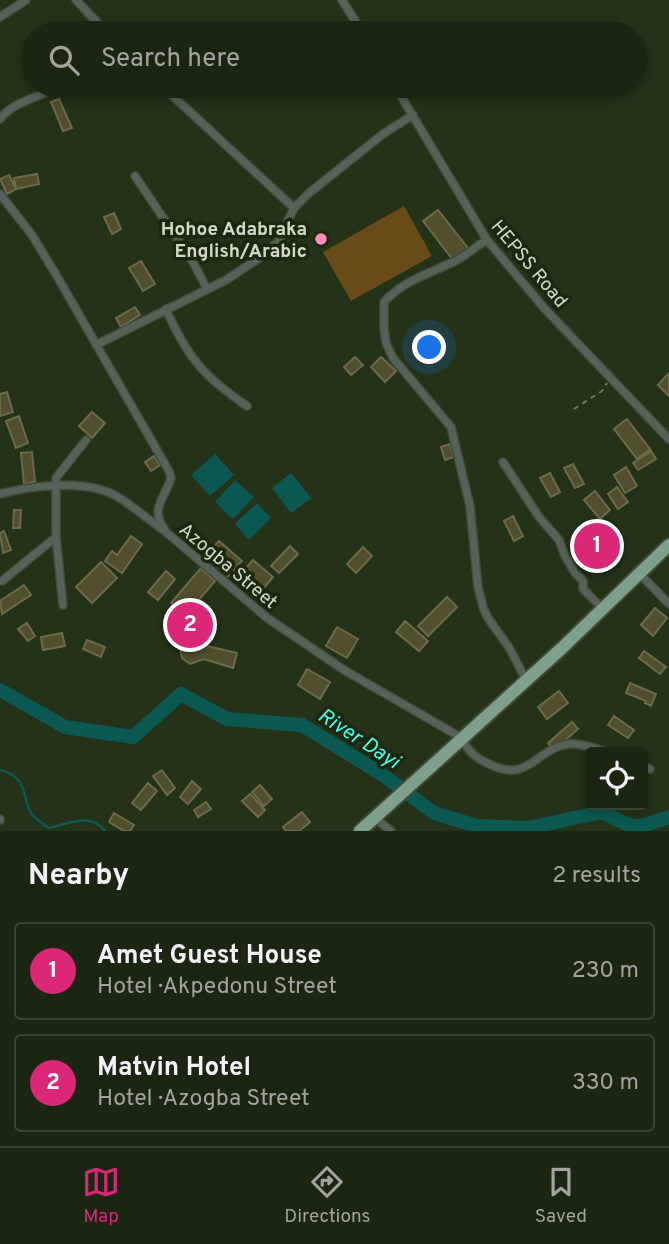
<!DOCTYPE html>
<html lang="en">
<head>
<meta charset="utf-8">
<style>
  :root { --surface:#1b2612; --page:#283220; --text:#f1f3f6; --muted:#a0a59f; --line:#394332; --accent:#db2777 }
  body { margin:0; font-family:Overpass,sans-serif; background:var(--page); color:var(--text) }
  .controls { position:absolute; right:21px; bottom:21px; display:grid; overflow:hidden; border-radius:7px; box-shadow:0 4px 10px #0003 }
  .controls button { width:63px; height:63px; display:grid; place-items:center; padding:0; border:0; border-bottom:2px solid var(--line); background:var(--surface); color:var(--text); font:35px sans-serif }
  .you { position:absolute; left:430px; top:348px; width:24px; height:24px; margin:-18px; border:5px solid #fff; border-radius:50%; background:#1a73e8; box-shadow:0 0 0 10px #1a73e833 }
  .badge { display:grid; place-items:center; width:46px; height:46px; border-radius:50%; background:var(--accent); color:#fff; font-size:23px; font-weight:700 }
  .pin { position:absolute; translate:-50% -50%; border:4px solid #fff; box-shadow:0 2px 7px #0006 }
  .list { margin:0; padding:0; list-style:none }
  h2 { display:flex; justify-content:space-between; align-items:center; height:91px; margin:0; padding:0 28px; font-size:30px }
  h2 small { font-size:23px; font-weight:400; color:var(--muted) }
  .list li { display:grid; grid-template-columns:46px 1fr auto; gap:21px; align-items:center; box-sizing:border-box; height:98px; margin:0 14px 14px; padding:0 14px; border:2px solid var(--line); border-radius:7px }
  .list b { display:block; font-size:26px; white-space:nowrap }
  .list p { margin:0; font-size:23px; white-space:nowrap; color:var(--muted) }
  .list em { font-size:23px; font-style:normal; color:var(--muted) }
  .icon { flex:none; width:38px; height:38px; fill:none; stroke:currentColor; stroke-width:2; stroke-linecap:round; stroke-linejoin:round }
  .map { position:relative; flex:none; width:669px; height:831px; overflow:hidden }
  .search { position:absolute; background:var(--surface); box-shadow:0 4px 10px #0003; left:21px; right:21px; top:21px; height:77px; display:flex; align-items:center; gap:18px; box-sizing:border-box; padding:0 24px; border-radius:38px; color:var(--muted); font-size:26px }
  .sheet { height:315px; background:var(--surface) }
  nav { display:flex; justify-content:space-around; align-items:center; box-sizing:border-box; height:98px; border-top:2px solid var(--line); background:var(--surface); font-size:19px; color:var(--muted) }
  nav a { display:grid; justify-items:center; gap:4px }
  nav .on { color:var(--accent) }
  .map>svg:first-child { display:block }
</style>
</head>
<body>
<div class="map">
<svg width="669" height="831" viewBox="0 0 669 831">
  <rect width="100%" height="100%" fill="#243218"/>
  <!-- green -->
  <path fill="#684b19" d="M404,206L432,256L351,301L323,252Z"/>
  <!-- water -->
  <path fill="#0c5953" d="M215,454L234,475L210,496L191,475Z
    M291,473L311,498L291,513L272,488Z
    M235,480L254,497L233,519L215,502Z
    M257,503L271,518L249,540L235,524Z"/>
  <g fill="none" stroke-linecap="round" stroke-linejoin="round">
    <!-- stream -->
    <path stroke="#0c5953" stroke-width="2.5" d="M0,770C28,777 21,794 31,813C35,819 43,823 48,828C68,824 91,812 105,831"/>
    <!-- river -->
    <path stroke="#0c5953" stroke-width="14" d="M0,690L65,727L133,737L181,694L227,719L302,725L383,775L434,813L477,826L528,828L602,812C636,829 632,830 669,817"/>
  </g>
  <!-- building -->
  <path fill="#504e2e" stroke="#6d6a49" stroke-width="2" d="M59,99L72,128L63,131L51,102Z
    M37,174L39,184L16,189L14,178Z
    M9,175L16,189L7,194L0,179Z
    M438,210L468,248L453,260L423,221Z
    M114,213L121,229L112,234L104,217Z
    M141,261L155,284L143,291L129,268Z
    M135,307L140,315L121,327L116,318Z
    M355,357L363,365L351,375L344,367Z
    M381,357L396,371L385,382L371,367Z
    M669,373V396L658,385Z
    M7,392L13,412L0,416V394Z
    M92,412L105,423L92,438L79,426Z
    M19,416L28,443L16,448L6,421Z
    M627,419L650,449L637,459L614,429Z
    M450,444L454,457L445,460L441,447Z
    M651,451L656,459L638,470L633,463Z
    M32,452L35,482L24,484L21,453Z
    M154,456L160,465L151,471L145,462Z
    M573,464L584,484L575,488L564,468Z
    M626,467L637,486L625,493L614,475Z
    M550,473L560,492L551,497L540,478Z
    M617,487L628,502L618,509L608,494Z
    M595,491L610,510L600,519L584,500Z
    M14,510H21L20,528H13Z
    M513,516L523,536L514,541L504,521Z
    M4,531L11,550L3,553L0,533Z
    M131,536L142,544L122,573L105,561L112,551L117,555Z
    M219,541L242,561L228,576L205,556Z
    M290,546L298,554L279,573L271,566Z
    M363,547L372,556L356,573L347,564Z
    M253,560L273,577L258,595L238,577Z
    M101,562L117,578L92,603L76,587Z
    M201,568L215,581L192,608L198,636L207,646L237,653L233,668L204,659L190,664L182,658L180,648L184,641L189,639L183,613L171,603Z
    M166,571L175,579L158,600L148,592Z
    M24,585L31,595L2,614L0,601Z
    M447,597L457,607L428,636L418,626Z
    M655,608L667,618L653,636L641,625Z
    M405,621L428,641L419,651L396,632Z
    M27,623L35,636L28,641L18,629Z
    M337,627L358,639L347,658L326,646Z
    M62,633L65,646L43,650L41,637Z
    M87,640L105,647L101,657L83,649Z
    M644,651L666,667L660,674L639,658Z
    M307,669L330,682L320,699L298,685Z
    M630,683L656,694L651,706L645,703L646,701L626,693Z
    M559,691L568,703L547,719L538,707Z
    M614,716L634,730L628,738L608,725Z
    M572,722L578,729L554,750L548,743Z
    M162,770L175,788L167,795L153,776Z
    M192,781L201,789L188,804L180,797Z
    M148,783L157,791L141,810L132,803Z
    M260,785L272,799L264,806L252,792Z
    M250,794L265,810L258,817L242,801Z
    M206,802L211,809L198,817L194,810Z
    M302,812L310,822L299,831H286L283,827Z
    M114,813L134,825L130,831H124L109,822Z"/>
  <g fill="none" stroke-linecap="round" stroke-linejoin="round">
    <defs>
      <path id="minor" d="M76,0L107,33
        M342,0L363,33
        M0,17L26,0
        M162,86L294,208
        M395,86L487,240L544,308L669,439
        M0,119C13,101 40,98 58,86
        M135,176L193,262L207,289
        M0,194L32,235L58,278L169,471L171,478C164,501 149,507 166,532L266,617L344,670L462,738C468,752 476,758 489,764C529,784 535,749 568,744C581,743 594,748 606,752
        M487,240C476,246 466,256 455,261C429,274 404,280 384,302V328L386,343L393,358L451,427L470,506L478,587L483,607L488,618L510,649L526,680
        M166,309C187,357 204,377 247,406
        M96,345L226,280L258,259L278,242L294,208L309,193L383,134L413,115
        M503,462L539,517L559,540L565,556L575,573L583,581V589L603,609
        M0,494C33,485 88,479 118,497C133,506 147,519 162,529
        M639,573L669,604
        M2,581L56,537
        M63,605L56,537V478L86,440
        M643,766L650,769
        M375,818L391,831
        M0,820V819"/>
      <path id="trunk" d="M360,831L562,648L669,545"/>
    </defs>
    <!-- minor casing -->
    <use href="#minor" stroke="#404d34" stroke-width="10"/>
    <!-- trunk casing -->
    <use href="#trunk" stroke="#404d34" stroke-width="16"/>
    <!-- path -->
    <path stroke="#6e7a64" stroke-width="2" stroke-dasharray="5 5" stroke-linecap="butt" d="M574,409L602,391L607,383"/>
    <!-- minor -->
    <use href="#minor" stroke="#54625a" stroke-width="7"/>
    <!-- trunk -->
    <use href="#trunk" stroke="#80a08e" stroke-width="12"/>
  </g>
  <!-- markers -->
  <circle fill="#fe8ebc" stroke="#1b280e" stroke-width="2.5" cx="321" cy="239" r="7"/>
  <g text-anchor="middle" stroke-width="7" stroke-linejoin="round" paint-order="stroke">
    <!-- poi labels -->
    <g font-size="19" font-weight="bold" fill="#d1daca" stroke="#1b280e" text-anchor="end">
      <text x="307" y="235">Hohoe Adabraka<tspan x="307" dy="22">English/Arabic</tspan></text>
    </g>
    <!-- street labels -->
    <g font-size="19" fill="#d1daca" stroke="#1b280e">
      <text transform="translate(530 263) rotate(50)" y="7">HEPSS Road</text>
      <text transform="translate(229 565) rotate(40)" y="7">Azogba Street</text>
    </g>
    <!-- water labels -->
    <g font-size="21" font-style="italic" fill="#42ffef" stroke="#1b280e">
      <text transform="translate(359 738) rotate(33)" y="7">River Dayi</text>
    </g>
  </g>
</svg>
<div class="controls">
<button><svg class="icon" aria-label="locate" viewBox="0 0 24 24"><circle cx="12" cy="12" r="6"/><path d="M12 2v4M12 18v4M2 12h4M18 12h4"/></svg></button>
</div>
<div class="you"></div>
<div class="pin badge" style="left:597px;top:546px">1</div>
<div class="pin badge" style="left:190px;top:625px">2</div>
<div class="search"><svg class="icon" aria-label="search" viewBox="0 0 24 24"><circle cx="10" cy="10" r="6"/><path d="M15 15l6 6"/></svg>Search here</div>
</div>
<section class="sheet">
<h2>Nearby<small>2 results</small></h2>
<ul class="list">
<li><span class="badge">1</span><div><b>Amet Guest House</b><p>Hotel · Akpedonu Street</p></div><em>230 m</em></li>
<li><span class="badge">2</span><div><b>Matvin Hotel</b><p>Hotel · Azogba Street</p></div><em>330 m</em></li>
</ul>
</section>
<nav>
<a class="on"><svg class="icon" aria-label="map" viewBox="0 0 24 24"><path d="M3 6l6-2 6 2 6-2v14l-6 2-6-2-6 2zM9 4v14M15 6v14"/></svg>Map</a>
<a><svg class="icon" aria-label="directions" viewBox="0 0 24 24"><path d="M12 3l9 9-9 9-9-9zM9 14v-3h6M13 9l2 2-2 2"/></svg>Directions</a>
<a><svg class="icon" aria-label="saved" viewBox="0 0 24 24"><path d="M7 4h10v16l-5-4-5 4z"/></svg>Saved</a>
</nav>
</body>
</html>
